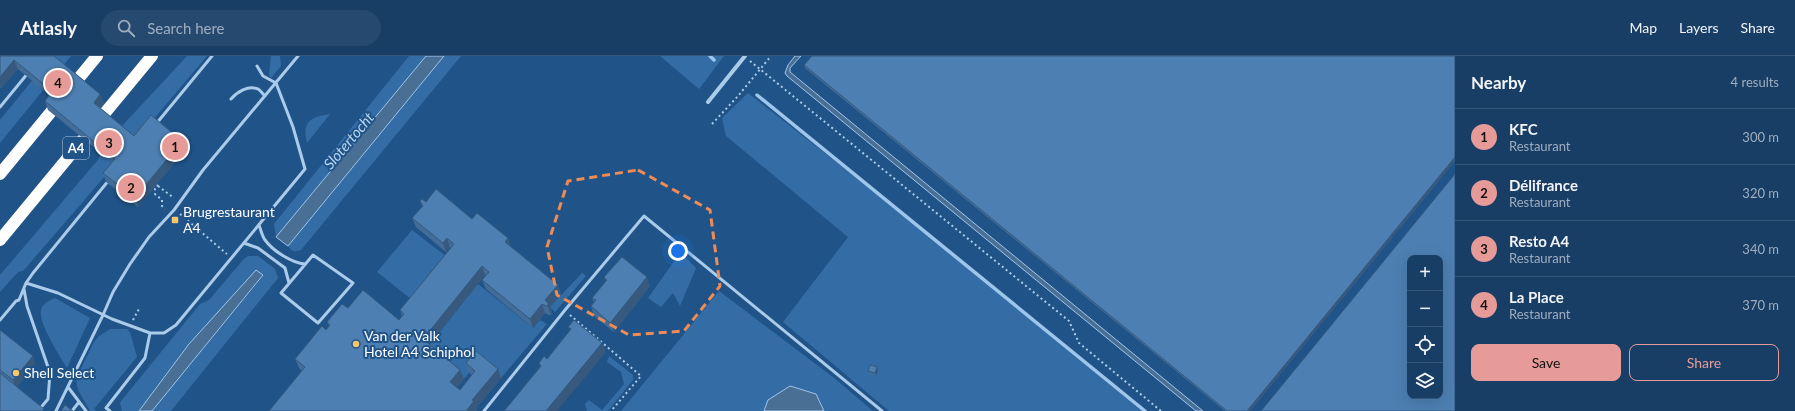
<!DOCTYPE html>
<html lang="en">
<head>
<meta charset="utf-8">
<style>
  :root { --surface:#183e66; --page:#25496f; --text:#f1f3f6; --muted:#9faebf; --line:#36577a; --accent:#e69b98 }
  body { margin:0; font-family:Lato,sans-serif; background:var(--page); color:var(--text) }
  .controls { position:absolute; right:12px; bottom:12px; display:grid; overflow:hidden; border-radius:8px; box-shadow:0 4px 16px #0002 }
  .controls button { width:36px; height:36px; display:grid; place-items:center; padding:0; border:0; border-bottom:1px solid var(--line); background:var(--surface); color:var(--text); font:20px sans-serif }
  .you { position:absolute; left:678px; top:195px; width:14px; height:14px; margin:-10px; border:3px solid #fff; border-radius:50%; background:#1a73e8; box-shadow:0 0 0 6px #1a73e833 }
  .badge { display:grid; place-items:center; width:26px; height:26px; border-radius:50%; background:var(--accent); color:#111; font-size:13px; font-weight:700 }
  .pin { position:absolute; translate:-50% -50%; border:2px solid #fff; box-shadow:0 1px 4px #0006 }
  .list { margin:0; padding:0; list-style:none }
  h2 { display:flex; justify-content:space-between; align-items:center; height:52px; margin:0; padding:0 16px; font-size:17px }
  h2 small { font-size:13px; font-weight:400; color:var(--muted) }
  .list li { display:grid; grid-template-columns:26px 1fr auto; gap:12px; align-items:center; box-sizing:border-box; height:56px; padding:0 16px; border-top:1px solid var(--line) }
  .list b { display:block; font-size:15px; white-space:nowrap }
  .list p { margin:0; font-size:13px; white-space:nowrap; color:var(--muted) }
  .list em { font-size:13px; font-style:normal; color:var(--muted) }
  .actions { display:flex; gap:8px; padding:12px 16px }
  .actions a { flex:1; padding:9px 0; border:1px solid var(--accent); border-radius:8px; text-align:center; font-size:14px; color:var(--accent) }
  .actions .main { background:var(--accent); color:#111 }
  .icon { flex:none; width:22px; height:22px; fill:none; stroke:currentColor; stroke-width:2; stroke-linecap:round; stroke-linejoin:round }
  .map { position:relative; flex:none; width:1455px; height:355px; overflow:hidden }
  header { display:flex; align-items:center; gap:24px; box-sizing:border-box; height:56px; padding:0 20px; background:var(--surface); border-bottom:1px solid var(--line) }
  header strong { font-size:19px }
  nav { display:flex; gap:22px; margin-inline-start:auto; font-size:14px }
  .search { width:280px; height:36px; background:var(--page); display:flex; align-items:center; gap:10px; box-sizing:border-box; padding:0 14px; border-radius:22px; color:var(--muted); font-size:15px }
  main { display:flex }
  aside { flex:1; background:var(--surface) }
  .map>svg:first-child { display:block }
</style>
</head>
<body>
<header>
<strong>Atlasly</strong>
<div class="search"><svg class="icon" aria-label="search" viewBox="0 0 24 24"><circle cx="10" cy="10" r="6"/><path d="M15 15l6 6"/></svg>Search here</div>
<nav><a>Map</a><a>Layers</a><a>Share</a></nav>
</header>
<main>
<div class="map">
<svg width="1455" height="355" viewBox="0 0 1455 355">
  <rect width="100%" height="100%" fill="#205388"/>
  <!-- green -->
  <path fill="#346da5" d="M52,0H71L0,87V64Z
    M187,0H207L119,104L23,215L18,216L0,236V219L97,105L104,93L122,70Z
    M271,0H280L281,10L271,22L269,19Z
    M409,0H426L276,181L274,168Z
    M444,0H461L301,194C295,196 292,196 288,190Z
    M660,0H724L699,33Z
    M748,37L881,141L1142,355H889L783,266L848,181L726,80L722,62Z
    M330,58L307,87C302,66 310,61 330,58Z
    M412,174L452,205L416,247L377,216Z
    M248,200H258L275,213L278,222L171,355H152L263,220L189,288L139,355H122L120,347L122,344L200,248L209,244L243,204Z
    M686,202L696,212L680,250L673,237L661,251L648,242L675,204Z
    M582,217L586,220L555,256L550,251Z
    M478,228L533,272L540,264L547,268L501,322L480,304L464,323L427,292Z
    M719,235L833,321L873,355H824L768,344L764,355H621Z
    M55,242L90,262L67,312C60,300 38,267 41,254C43,247 49,245 55,242Z
    M110,273H127L130,276L137,301L94,353L96,355H90L78,334L76,323L94,286L99,280Z
    M609,300L633,319V324L608,355H587L585,348L589,344L602,354L624,328L621,316L607,306Z"/>
  <!-- water -->
  <path fill="#4a6f95" stroke="#9ec6ec" d="M426,0H444L288,190L276,181Z
    M795,0H801L790,12V16L1203,355H1196L787,20L785,17L788,9Z
    M256,214L263,219L152,355H139L189,288Z
    M790,330L816,338L824,355H764L768,344Z"/>
  <g fill="none" stroke-linecap="round" stroke-linejoin="round">
    <!-- stream -->
    <path stroke="#9ec6ec" stroke-width="3.5" d="M710,0L714,4
      M757,39L1145,355"/>
    <!-- path -->
    <path stroke="#aacbea" stroke-width="2" stroke-dasharray="2 3" stroke-linecap="butt" d="M750,5L1069,265L1079,287L1161,355
      M712,68L738,40L771,0
      M157,129L158,130L155,133V138L162,144V150L165,153
      M158,130L174,142
      M180,158L227,198
      M570,259L641,320L611,355
      M133,264L140,251"/>
    <!-- lane -->
    <path stroke="#aacbea" stroke-width="3" d="M231,43C237,36 248,29 258,33C260,34 263,38 265,40
      M0,51L28,17
      M156,68L212,0
      M259,169C261,174 262,180 265,184C273,195 292,207 305,208
      M244,187L258,192L285,212L289,227
      M313,199L353,227L318,267L281,237Z
      M26,227L58,237L112,263L150,277H164L176,269L305,113L293,71L276,27L263,20L257,10
      M24,233L27,250L50,317L48,343L38,355
      M0,264L16,245L19,244L26,227L33,217L109,124
      M68,331L86,355
      M56,355L103,259L113,236L130,208L149,181L174,154L203,114L298,0
      M72,355L79,346
      M110,355L106,352L145,302L150,277
      M484,355L565,254L644,160L882,355"/>
    <!-- street -->
    <path stroke="#aacbea" stroke-width="4" d="M708,46L745,0"/>
    <!-- highway -->
    <path stroke="#fff" stroke-width="12" d="M0,118L97,0
      M0,184L152,0"/>
  </g>
  <!-- wall -->
  <path fill="#426d99" d="M0,0H54L100,38L104,48L100,52L134,80L185,94L138,151L106,126L103,117L112,106L48,54L45,45L49,39L18,13L1,32L0,31Z
    M804,9L1455,105L1250,355H1225L805,12Z
    M420,145L426,146L472,163L508,182L511,191L558,229L561,238L550,251L552,256L551,259H549L545,257L533,272L486,233L482,224L486,220L485,219L431,286L426,282L425,284L464,323L457,331L460,334L472,319L469,316L466,307L498,313L501,322L476,352L477,354L302,315L299,312L295,303L326,274L329,270L327,266L348,252L399,264L402,260L400,254L451,192L450,191L446,196L416,171L412,162L422,151Z
    M604,221L650,230L614,276L594,260L591,250L594,246L592,242L606,225Z
    M0,274L35,308L17,331L0,355Z
    M878,314L876,320L869,318L868,315Z"/>
  <!-- shaded-wall -->
  <path fill="#36597d" d="M14,4L18,13L1,32L0,29V21Z
    M100,38L104,48L97,56L94,47Z
    M182,85L185,94L138,151L135,142Z
    M1455,101V105L1250,355H1247Z
    M177,161L178,163L174,169L173,166Z
    M447,182L450,191L446,196L443,187Z
    M508,182L511,191L505,186Z
    M482,210L485,219L431,286L428,277Z
    M647,221L650,230L614,276L610,267Z
    M558,229L561,238L550,251L552,256L551,259L545,244Z
    M542,248L545,257L533,272L530,263Z
    M423,273L426,282L422,288L418,279Z
    M602,287L606,296L557,355H546Z
    M33,300L35,308L16,332L13,324Z
    M877,311L878,314L876,320L875,317Z
    M498,313L501,322L476,352L477,354V355H466L472,344Z
    M460,314L464,323L454,335L450,326Z"/>
  <!-- building -->
  <path fill="#4d7fb2" stroke="#36597d" fill-rule="evenodd" d="M0,0H54L100,38L94,47L134,80L151,59L182,85L135,142L103,117L115,103L45,45L52,35L14,4L0,21Z
    M812,0H1455V101L1247,355H1227L804,9Z
    M1455,118V355H1261ZM1410,202H1440V340H1410Z
    M436,133L472,163L477,157L508,182L505,186L558,229L545,244L548,247V249L546,250L542,248L530,263L482,224L489,216L482,210L428,277L423,273L418,279L460,314L450,326L460,334L475,315L466,307L476,295L498,313L472,344L474,345L466,355H269L305,311L295,303L322,270L326,274L330,269L327,266L342,248L348,252L363,234L399,264L404,258L400,254L454,188L447,182L443,187L412,162L423,150L420,145L422,143L426,146Z
    M175,159L177,161L173,166L171,164Z
    M622,201L647,221L610,267L591,250L596,244L592,242L607,224L604,221Z
    M574,264L602,287L546,355H504L541,310L539,307L544,300L547,303L571,273L568,271Z
    M0,274L33,300L13,324L0,314Z
    M870,309L877,311L875,317L868,315Z
    M0,317L44,353L42,355H0Z
    M65,349L73,355H61Z"/>
  <!-- marked area -->
  <path fill="none" stroke="#ef8b55" stroke-width="3" stroke-dasharray="8 5" stroke-linejoin="round" d="M638,114L710,154L720,230L684,275L629,279L557,239L547,191L568,125Z"/>
  <!-- markers -->
  <g fill="#f8c76b" stroke="#205388" stroke-width="1.5">
    <rect x="171" y="160" width="8" height="8" rx="2"/>
    <circle cx="356" cy="288" r="4"/>
    <circle cx="16" cy="317" r="4"/>
  </g>
  <g text-anchor="middle" stroke-width="4" stroke-linejoin="round" paint-order="stroke">
    <!-- shield labels -->
    <rect fill="#205388" stroke="#bccbdb" stroke-width="1" x="63" y="81" width="26" height="22" rx="3"/>
    <g font-size="13" font-weight="bold" fill="#fff">
      <text x="76" y="97">A4</text>
    </g>
    <!-- poi labels -->
    <g font-size="14" fill="#fff" stroke="#205388" text-anchor="start">
      <text x="183" y="161">Brugrestaurant<tspan x="183" dy="16">A4</tspan></text>
      <text x="364" y="285">Van der Valk<tspan x="364" dy="16">Hotel A4 Schiphol</tspan></text>
      <text x="24" y="322">Shell Select</text>
    </g>
    <!-- water labels -->
    <g font-size="15" font-style="italic" fill="#b6d5f2" stroke="#205388">
      <text transform="translate(349 85) rotate(-50)" y="5">Slotertocht</text>
    </g>
  </g>
</svg>
<div class="controls">
<button>+</button>
<button>−</button>
<button><svg class="icon" aria-label="locate" viewBox="0 0 24 24"><circle cx="12" cy="12" r="6"/><path d="M12 2v4M12 18v4M2 12h4M18 12h4"/></svg></button>
<button><svg class="icon" aria-label="layers" viewBox="0 0 24 24"><path d="M12 4l9 5-9 5-9-5zM3 14l9 5 9-5"/></svg></button>
</div>
<div class="you"></div>
<div class="pin badge" style="left:175px;top:91px">1</div>
<div class="pin badge" style="left:131px;top:132px">2</div>
<div class="pin badge" style="left:109px;top:87px">3</div>
<div class="pin badge" style="left:58px;top:27px">4</div>
</div>
<aside>
<h2>Nearby<small>4 results</small></h2>
<ul class="list">
<li><span class="badge">1</span><div><b>KFC</b><p>Restaurant</p></div><em>300 m</em></li>
<li><span class="badge">2</span><div><b>Délifrance</b><p>Restaurant</p></div><em>320 m</em></li>
<li><span class="badge">3</span><div><b>Resto A4</b><p>Restaurant</p></div><em>340 m</em></li>
<li><span class="badge">4</span><div><b>La Place</b><p>Restaurant</p></div><em>370 m</em></li>
</ul>
<div class="actions"><a class="main">Save</a><a>Share</a></div>
</aside>
</main>
</body>
</html>
